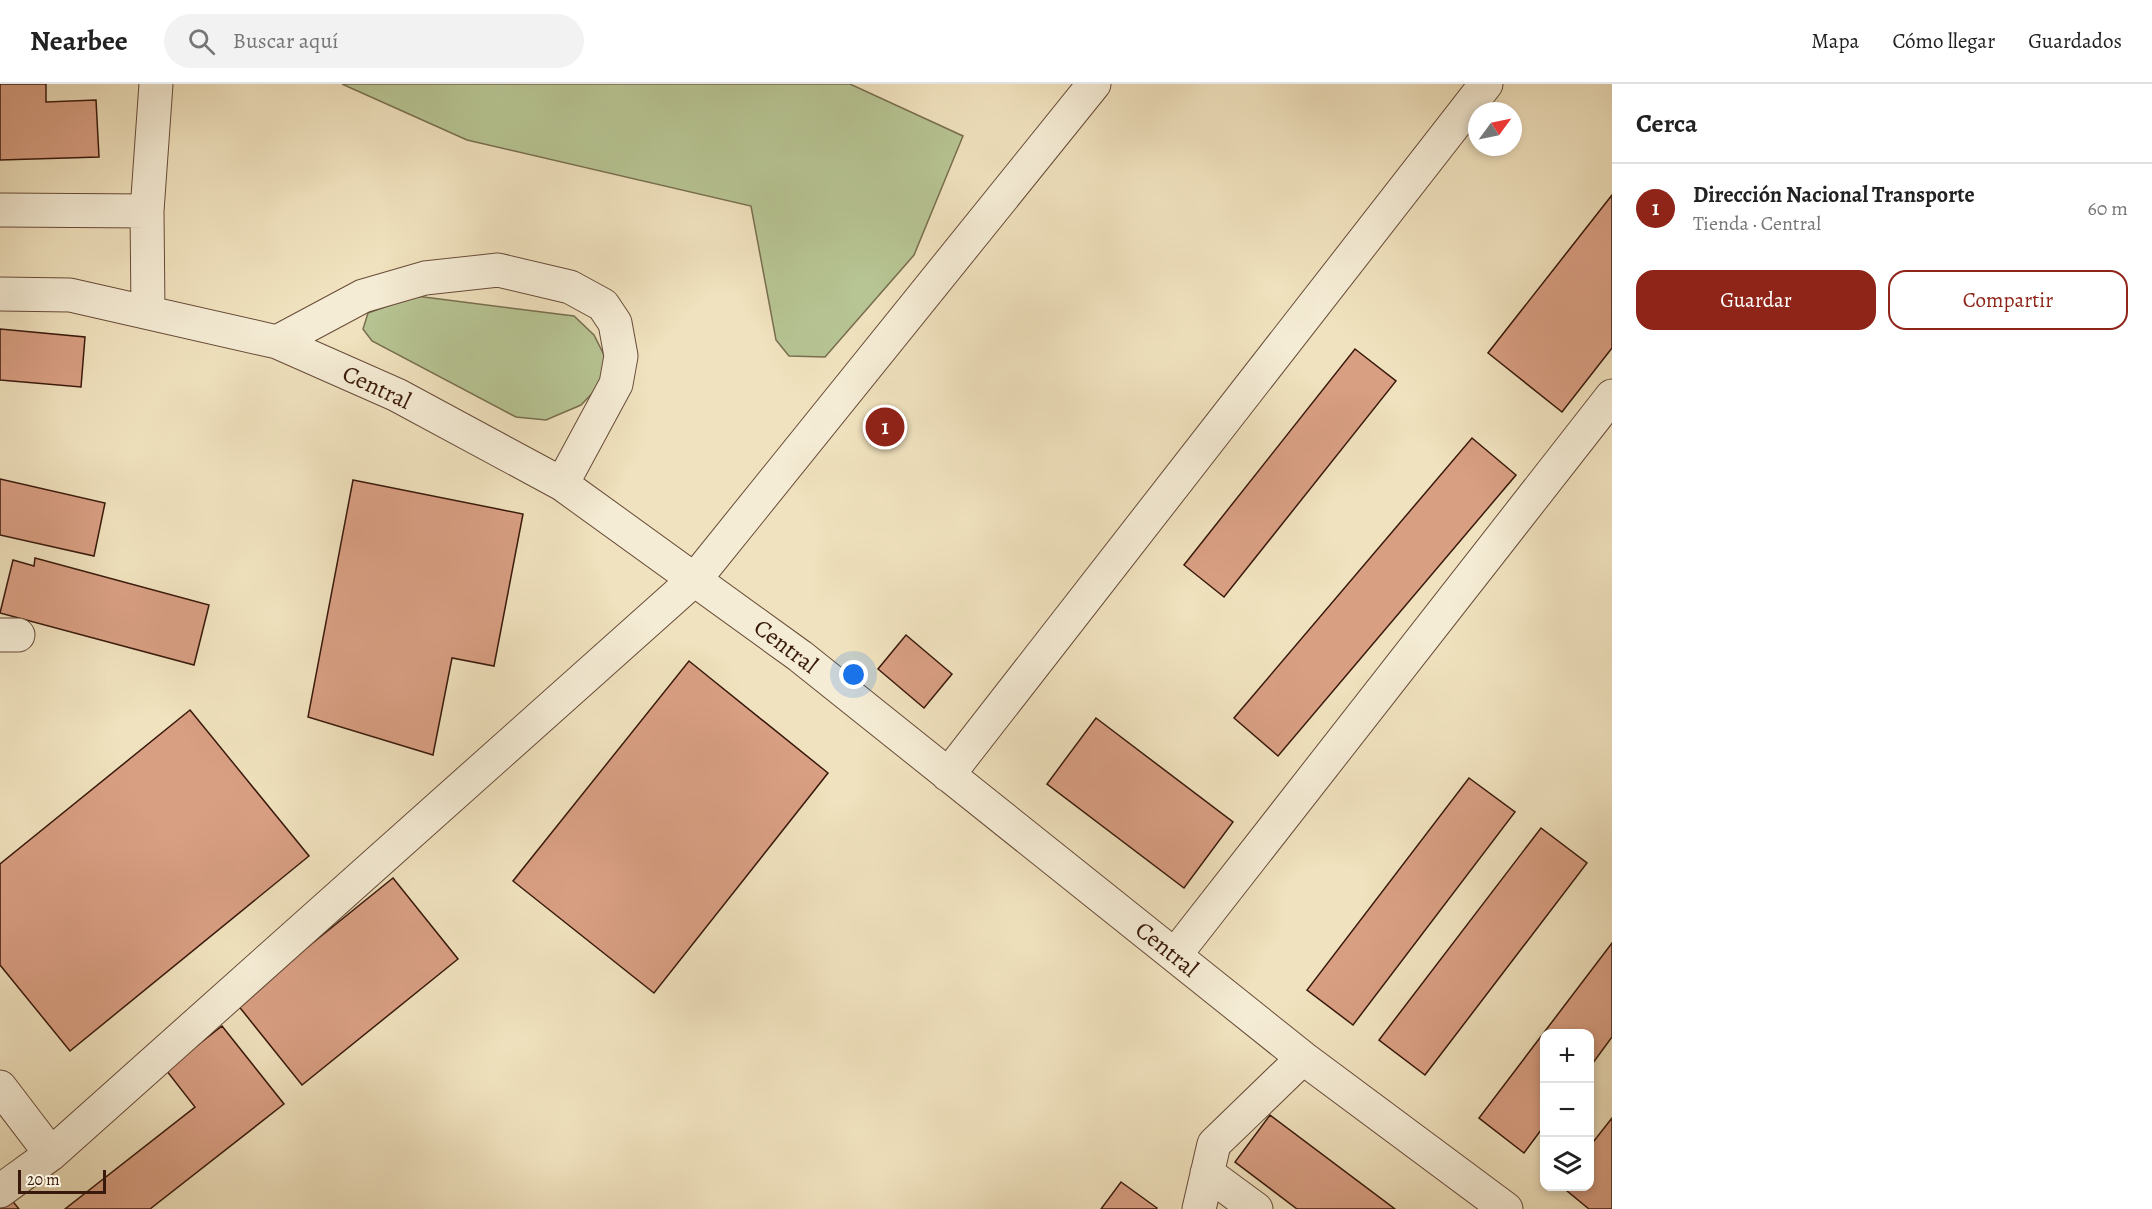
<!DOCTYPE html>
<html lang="es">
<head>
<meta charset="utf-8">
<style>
  :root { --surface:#fff; --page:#f2f2f2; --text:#222; --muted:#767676; --line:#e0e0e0; --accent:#8f2418 }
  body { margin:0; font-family:Alegreya,serif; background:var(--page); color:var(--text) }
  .controls { position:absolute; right:18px; bottom:18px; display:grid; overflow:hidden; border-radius:12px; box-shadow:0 3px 9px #0003 }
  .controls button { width:54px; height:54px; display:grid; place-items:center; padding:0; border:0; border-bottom:2px solid var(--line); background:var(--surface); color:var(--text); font:30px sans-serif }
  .compass { position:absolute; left:1468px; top:18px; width:54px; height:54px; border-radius:50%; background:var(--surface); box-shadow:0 3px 9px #0003; rotate:57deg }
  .scale { position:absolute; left:18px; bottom:15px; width:88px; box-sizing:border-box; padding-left:6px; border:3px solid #39190b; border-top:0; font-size:16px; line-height:21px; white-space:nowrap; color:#39190b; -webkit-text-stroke:4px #f5ecd5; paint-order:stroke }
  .you { position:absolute; left:854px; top:591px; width:21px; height:21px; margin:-15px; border:4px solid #fff; border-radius:50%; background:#1a73e8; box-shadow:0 0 0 9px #1a73e833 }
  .badge { display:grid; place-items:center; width:39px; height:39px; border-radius:50%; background:var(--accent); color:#fff; font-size:20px; font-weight:700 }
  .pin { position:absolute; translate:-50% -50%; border:3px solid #fff; box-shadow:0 2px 6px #0006 }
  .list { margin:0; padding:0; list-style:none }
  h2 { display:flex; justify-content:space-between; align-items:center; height:78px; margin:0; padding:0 24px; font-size:26px }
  h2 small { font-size:20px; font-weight:400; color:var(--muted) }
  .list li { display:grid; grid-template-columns:39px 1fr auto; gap:18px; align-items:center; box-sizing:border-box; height:90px; padding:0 24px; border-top:2px solid var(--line) }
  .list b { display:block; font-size:22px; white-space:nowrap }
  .list p { margin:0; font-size:20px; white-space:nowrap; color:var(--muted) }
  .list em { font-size:20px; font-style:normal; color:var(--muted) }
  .actions { display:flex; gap:12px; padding:18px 24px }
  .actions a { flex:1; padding:14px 0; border:2px solid var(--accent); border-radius:18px; text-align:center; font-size:21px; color:var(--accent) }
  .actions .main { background:var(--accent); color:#fff }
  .icon { flex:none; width:33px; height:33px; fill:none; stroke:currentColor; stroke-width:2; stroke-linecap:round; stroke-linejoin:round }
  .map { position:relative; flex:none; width:1612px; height:1125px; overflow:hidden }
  header { display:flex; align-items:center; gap:36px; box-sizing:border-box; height:84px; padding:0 30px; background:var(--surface); border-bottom:2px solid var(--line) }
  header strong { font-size:28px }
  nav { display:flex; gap:33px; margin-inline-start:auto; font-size:21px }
  .search { width:420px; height:54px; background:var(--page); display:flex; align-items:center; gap:15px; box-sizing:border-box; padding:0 21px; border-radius:33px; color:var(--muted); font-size:22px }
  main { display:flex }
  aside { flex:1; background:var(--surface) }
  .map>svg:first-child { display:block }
</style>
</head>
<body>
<header>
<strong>Nearbee</strong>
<div class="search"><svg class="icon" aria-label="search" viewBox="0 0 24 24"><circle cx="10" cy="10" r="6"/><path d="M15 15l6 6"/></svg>Buscar aquí</div>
<nav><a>Mapa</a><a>Cómo llegar</a><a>Guardados</a></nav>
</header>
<main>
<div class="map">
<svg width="1612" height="1125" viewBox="0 0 1612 1125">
  <rect width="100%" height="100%" fill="#f0e2be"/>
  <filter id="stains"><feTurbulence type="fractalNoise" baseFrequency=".00333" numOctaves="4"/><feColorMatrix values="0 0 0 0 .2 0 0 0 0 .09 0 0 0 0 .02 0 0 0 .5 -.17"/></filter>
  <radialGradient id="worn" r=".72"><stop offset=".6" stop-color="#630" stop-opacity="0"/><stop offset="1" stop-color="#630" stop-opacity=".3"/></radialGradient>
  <!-- green -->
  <path fill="#b7c493" stroke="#786e4f" stroke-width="1.5" d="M342,0H850L963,52L914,171L825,273L789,272L776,256L751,122L467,56Z
    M416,212L574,232L594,251L604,271V297L581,321L546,336L516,333L372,257L363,245L368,229Z"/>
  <!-- building -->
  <path fill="#d99f83" stroke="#39190b" stroke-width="1.5" d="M0,0H46V18L96,16L99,73L0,76Z
    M1612,111V264L1562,328L1488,269Z
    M0,245L85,253L81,303L0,296Z
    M1355,265L1396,297L1224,513L1184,481Z
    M1472,354L1516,391L1278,672L1234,634Z
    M0,395L105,419L94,472L0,451Z
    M353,396L523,430L494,582L452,574L433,671L308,633Z
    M35,474L209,521L194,581L0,529L13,476L34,482Z
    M906,551L952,590L924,624L878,585Z
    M689,577L828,689L654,909L513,797Z
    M190,626L309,772L70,967L0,881V780Z
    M1096,634L1233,738L1184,804L1047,700Z
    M1469,694L1515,728L1353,941L1307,906Z
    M1541,744L1587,779L1425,991L1379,956Z
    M393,794L458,875L302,1001L237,920Z
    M1612,859V953L1590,983V950H1544V1042L1524,1069L1479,1034Z
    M222,942L284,1020L150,1125H65L195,1023L166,986Z
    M1270,1031L1395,1125H1297L1235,1078Z
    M1612,1034V1125H1589L1561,1102H1590V1062Z
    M1121,1098L1157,1124L1156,1125H1101Z
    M10,1114L19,1125H0V1122Z"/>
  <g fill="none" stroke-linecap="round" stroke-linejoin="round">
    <defs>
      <path id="minor" d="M0,126L147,127
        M0,210L70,211L277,258L397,311L562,400L800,572L1303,974L1506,1125
        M148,228L147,127L156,0
        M277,258L363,212L425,194L498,186L570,203L603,221L615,239L621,272L616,300L562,400
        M0,551H18
        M948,691L1486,0
        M1175,871L1612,312
        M0,1003L51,1070
        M1207,1089L1256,1125
        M0,1107L51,1070L696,494L1094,0
        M1199,1125L1214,1060L1303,974"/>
    </defs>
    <!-- minor casing -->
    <use href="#minor" stroke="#674b38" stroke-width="35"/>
    <!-- minor -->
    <use href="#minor" stroke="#f5ecd5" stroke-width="33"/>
  </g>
  <g text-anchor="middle" stroke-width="4.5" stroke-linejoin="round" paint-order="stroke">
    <!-- street labels -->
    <g font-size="24" fill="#39190b" stroke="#f5ecd5">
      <text transform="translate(377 303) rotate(25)" y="8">Central</text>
      <text transform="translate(786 562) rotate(37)" y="8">Central</text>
      <text transform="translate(1167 865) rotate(39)" y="8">Central</text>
    </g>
  </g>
  <rect width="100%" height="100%" filter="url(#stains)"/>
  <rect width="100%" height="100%" fill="url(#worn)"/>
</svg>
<div class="controls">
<button>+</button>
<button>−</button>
<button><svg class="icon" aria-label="layers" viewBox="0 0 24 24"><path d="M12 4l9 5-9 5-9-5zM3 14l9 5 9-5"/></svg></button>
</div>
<svg class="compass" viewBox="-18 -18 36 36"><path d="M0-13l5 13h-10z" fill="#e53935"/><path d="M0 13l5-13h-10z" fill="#767676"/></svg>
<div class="scale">20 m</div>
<div class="you"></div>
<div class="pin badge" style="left:885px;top:343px">1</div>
</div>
<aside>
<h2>Cerca<small></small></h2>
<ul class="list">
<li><span class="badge">1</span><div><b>Dirección Nacional Transporte</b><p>Tienda · Central</p></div><em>60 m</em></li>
</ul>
<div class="actions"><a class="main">Guardar</a><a>Compartir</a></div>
</aside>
</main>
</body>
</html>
